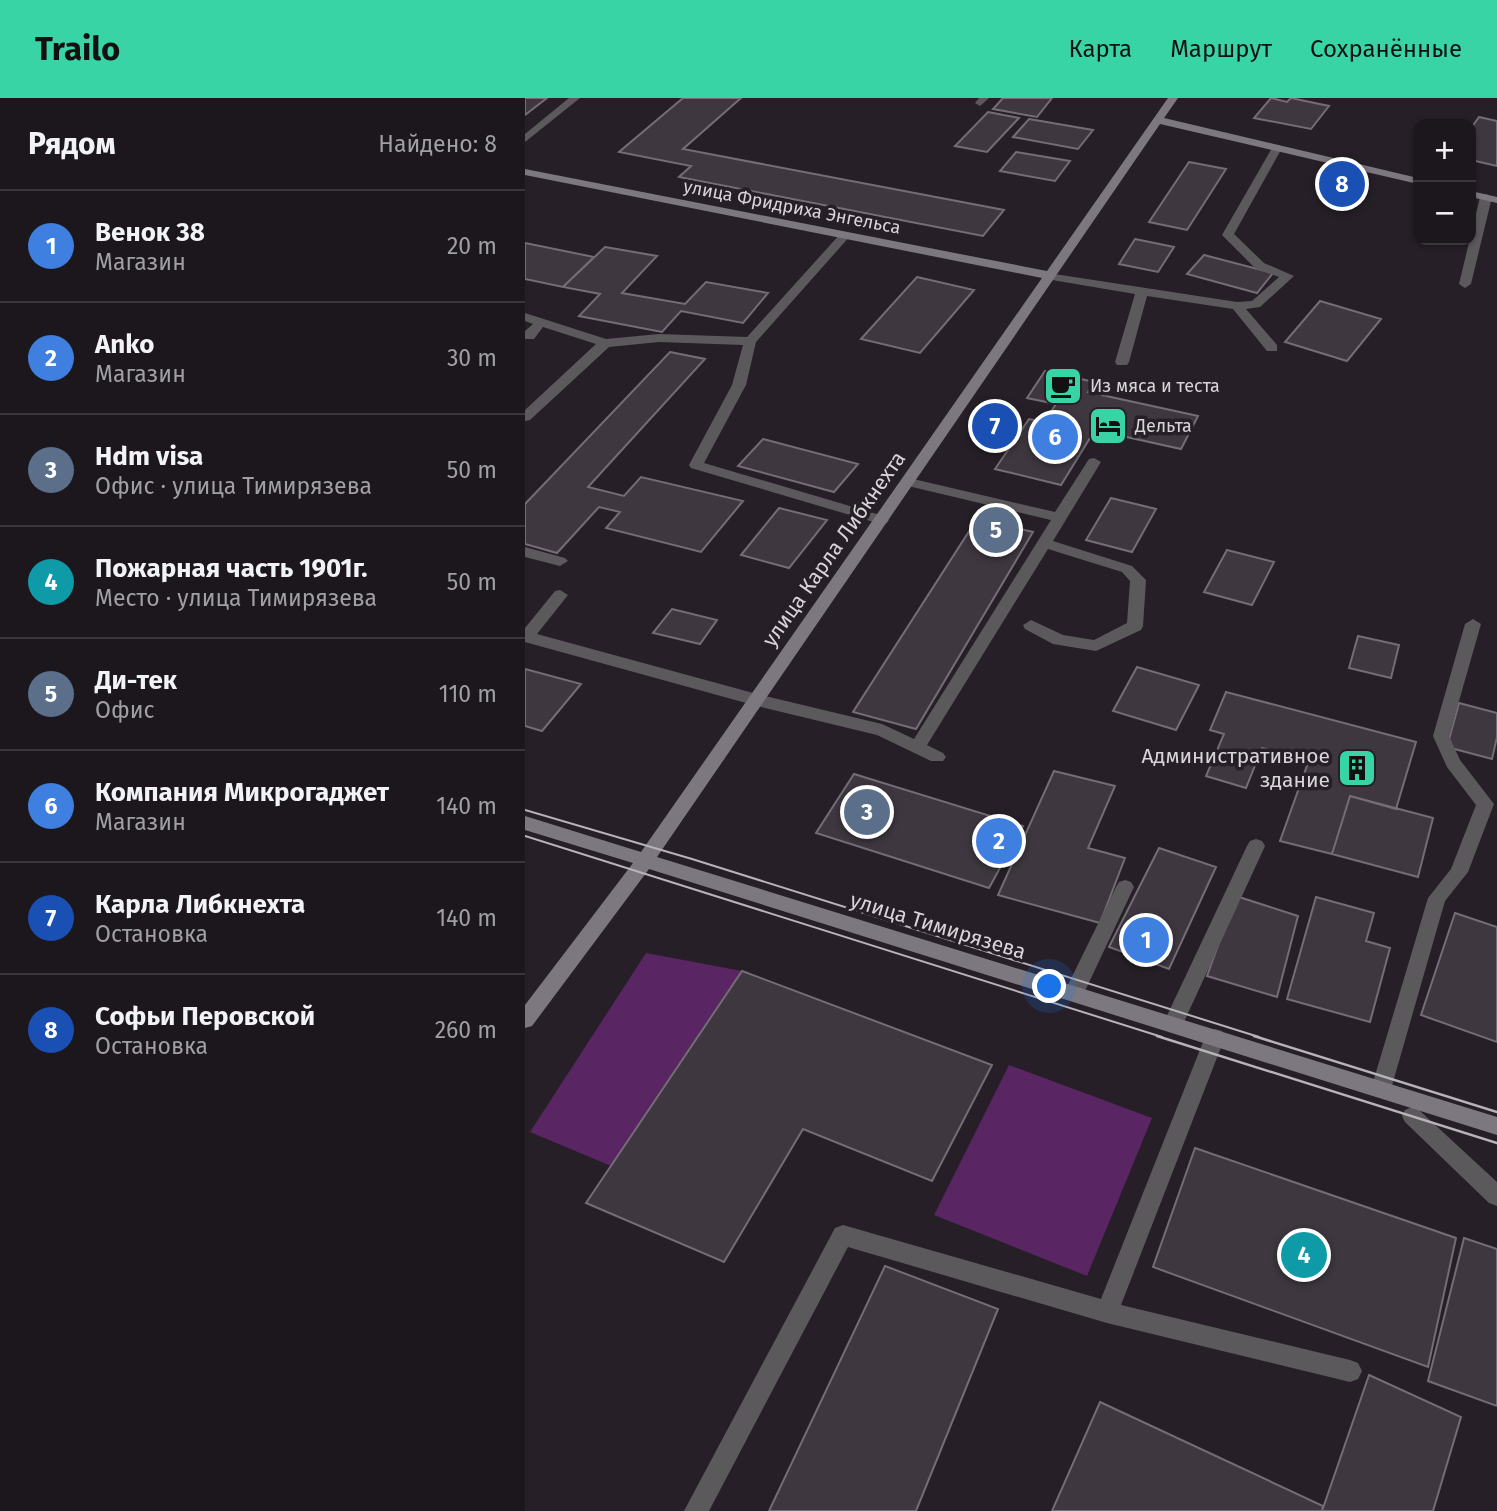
<!DOCTYPE html>
<html lang="ru">
<head>
<meta charset="utf-8">
<style>
  :root { --surface:#1c171d; --page:#252026; --text:#f1f3f6; --muted:#a09fa4; --line:#3a363b; --accent:#38d4a6 }
  body { margin:0; font-family:"Fira Sans",sans-serif; background:var(--page); color:var(--text) }
  .controls { position:absolute; right:21px; top:21px; display:grid; overflow:hidden; border-radius:14px; box-shadow:0 2px 5px #0004 }
  .controls button { width:63px; height:63px; display:grid; place-items:center; padding:0; border:0; border-bottom:2px solid var(--line); background:var(--surface); color:var(--text); font:35px sans-serif }
  .you { position:absolute; left:525px; top:889px; width:24px; height:24px; margin:-18px; border:5px solid #fff; border-radius:50%; background:#1a73e8; box-shadow:0 0 0 10px #1a73e833 }
  .badge { display:grid; place-items:center; width:46px; height:46px; border-radius:50%; background:var(--accent); color:#fff; font-size:23px; font-weight:700 }
  .pin { position:absolute; translate:-50% -50%; border:4px solid #fff; box-shadow:0 2px 7px #0006 }
  .list { margin:0; padding:0; list-style:none }
  h2 { display:flex; justify-content:space-between; align-items:center; height:91px; margin:0; padding:0 28px; font-size:30px }
  h2 small { font-size:23px; font-weight:400; color:var(--muted) }
  .list li { display:grid; grid-template-columns:46px 1fr auto; gap:21px; align-items:center; box-sizing:border-box; height:112px; padding:0 28px; border-top:2px solid var(--line) }
  .list b { display:block; font-size:26px; white-space:nowrap }
  .list p { margin:0; font-size:23px; white-space:nowrap; color:var(--muted) }
  .list em { font-size:23px; font-style:normal; color:var(--muted) }
  .map { position:relative; flex:none; width:972px; height:1413px; overflow:hidden }
  header { display:flex; align-items:center; gap:42px; box-sizing:border-box; height:98px; padding:0 35px; background:var(--accent); color:#111 }
  header strong { font-size:33px }
  nav { display:flex; gap:38px; margin-inline-start:auto; font-size:24px }
  main { display:flex }
  aside { flex:1; background:var(--surface) }
  .map>svg:first-child { display:block }
</style>
</head>
<body>
<header>
<strong>Trailo</strong>
<nav><a>Карта</a><a>Маршрут</a><a>Сохранённые</a></nav>
</header>
<main>
<aside>
<h2>Рядом<small>Найдено: 8</small></h2>
<ul class="list">
<li><span class="badge" style="background:#3f7fe0">1</span><div><b>Венок 38</b><p>Магазин</p></div><em>20 m</em></li>
<li><span class="badge" style="background:#3f7fe0">2</span><div><b>Anko</b><p>Магазин</p></div><em>30 m</em></li>
<li><span class="badge" style="background:#5c6f8a">3</span><div><b>Hdm visa</b><p>Офис · улица Тимирязева</p></div><em>50 m</em></li>
<li><span class="badge" style="background:#0f9aa8">4</span><div><b>Пожарная часть 1901г.</b><p>Место · улица Тимирязева</p></div><em>50 m</em></li>
<li><span class="badge" style="background:#5c6f8a">5</span><div><b>Ди-тек</b><p>Офис</p></div><em>110 m</em></li>
<li><span class="badge" style="background:#3f7fe0">6</span><div><b>Компания Микрогаджет</b><p>Магазин</p></div><em>140 m</em></li>
<li><span class="badge" style="background:#1a4fb4">7</span><div><b>Карла Либкнехта</b><p>Остановка</p></div><em>140 m</em></li>
<li><span class="badge" style="background:#1a4fb4">8</span><div><b>Софьи Перовской</b><p>Остановка</p></div><em>260 m</em></li>
</ul>
</aside>
<div class="map">
<svg width="972" height="1413" viewBox="0 0 972 1413">
  <rect width="100%" height="100%" fill="#261f27"/>
  <!-- green -->
  <path fill="#592563" d="M121,855L217,873L86,1068L5,1034Z
    M484,967L627,1020L562,1178L409,1117Z"/>
  <!-- building -->
  <path fill="#3e373f" stroke="#746c76" stroke-width="2" d="M0,0H22L0,17Z
    M158,0H216L158,51L479,112L458,138L154,79L166,68L94,54Z
    M478,0H527L512,19L468,11Z
    M746,0L762,4L766,0L804,8L786,31L729,20Z
    M463,14L494,20L462,54L430,48Z
    M954,19L972,23V68L946,62V30Z
    M504,21L568,32L553,51L488,39Z
    M491,54L545,63L530,83L475,73Z
    M664,64L701,71L662,132L624,124Z
    M610,141L649,149L633,174L594,166Z
    M0,145L69,159L38,189L0,181Z
    M80,149L132,158L97,195L160,206L181,184L243,195L218,225L156,213L137,234L54,218L75,196L38,189Z
    M679,157L748,175L732,195L662,176Z
    M392,179L449,192L395,255L336,241Z
    M795,203L856,221L822,263L760,244Z
    M145,254L180,261L63,389L99,398L116,379L218,403L176,454L81,430L95,414L74,409L32,455L0,446V406Z
    M520,273L569,284L563,294L673,318L656,351L570,332L536,387L470,371L504,321L519,324L531,306L502,300Z
    M238,341L333,366L309,394L213,368Z
    M586,400L631,411L607,454L561,442Z
    M254,410L302,422L264,470L216,457Z
    M452,421L508,434L391,631L328,614Z
    M702,452L749,464L727,507L679,494Z
    M147,511L192,522L175,546L128,535Z
    M833,538L874,547L866,580L824,570Z
    M612,569L674,587L651,632L588,613Z
    M0,571L56,586L17,633L0,628Z
    M701,594L891,644L871,711L825,698L807,756L755,743L784,662L737,650L721,690L681,678L699,636L685,632Z
    M934,605L972,615V639L967,661L922,649Z
    M529,673L590,688L563,750L600,760L575,825L473,797Z
    M329,676L498,728L464,790L291,735Z
    M825,698L908,720L893,779L807,756Z
    M634,750L691,769L644,871L584,849Z
    M711,798L773,818L752,899L682,878Z
    M791,799L849,815L841,843L865,850L845,924L762,901Z
    M930,815L972,829V944L896,917Z
    M217,873L467,967L407,1083L278,1031L199,1164L61,1105Z
    M670,1050L931,1140L903,1269L628,1169Z
    M939,1140L972,1151V1308L903,1283Z
    M360,1168L473,1211L391,1413H244Z
    M844,1277L936,1319L908,1413H797Z
    M575,1304L798,1408L797,1413H527Z"/>
  <g fill="none" stroke-linecap="round" stroke-linejoin="round">
    <!-- lane -->
    <path fill="#5c595d" fill-rule="evenodd" d="M44,0H55L0,44V36Z
      M454,0H464L455,8L450,5Z
      M752,47L757,50L709,136L739,165L769,178L735,209L721,211L752,247V253H742L708,211L622,198L604,264L602,267H592L590,264L610,196L527,182L523,181V175L712,204L727,203L754,179L731,171L697,137L747,50Z
      M961,96L967,99L946,186L940,190L934,186L955,99Z
      M316,135L326,137L231,244L221,287L179,365L362,419L364,422L362,425H352L166,370L164,367L207,287L218,247L134,244L84,249L5,322L0,323V312L71,246L18,229L9,241H0V233L8,226L0,223V215L81,241L134,236L222,239Z
      M569,360L576,364L528,443L607,468L621,482L618,528L616,532L571,553L528,546L500,531L498,527L506,522L538,537L569,542L602,525L605,483L597,474L523,451L402,647L418,655L421,659L418,663H406L352,637L232,608L0,544V530L30,493L35,492L43,497L12,536L232,596L357,626L389,641L526,422L379,387L377,384L384,380L530,414L564,361Z
      M0,449L40,460L43,463L35,468L0,459Z
      M948,521L956,526L924,638L935,662L969,706L943,774L920,803L866,991L863,997L856,1000L849,997L846,991L903,800L926,771L951,707L922,669L908,638L940,526Z
      M731,741L737,743L740,748L658,926L655,932L648,934L641,932L638,926L722,748L725,743Z
      M600,782L606,784L609,789L559,895L556,901L549,903L542,901L539,895L591,789L594,784Z
      M690,931L697,933L700,939L596,1207L825,1262L833,1265L837,1273L833,1281L825,1284L582,1225L323,1149L184,1413H159L310,1130L318,1127L576,1201L680,939L683,933Z
      M887,1009L894,1012L972,1084V1108L964,1105L880,1024L877,1018L880,1012Z"/>
    <!-- secondary -->
    <path fill="#7d787f" fill-rule="evenodd" d="M643,0H653L639,20L893,80V86L635,26L132,759L972,1019V1037L124,771L7,928L0,930V907L108,765L0,732V718L116,754L517,180L0,77V71L522,173Z
      M946,93L972,99V105L946,99Z"/>
    <!-- tram-far1 -->
    <path stroke="#b8b2b9" stroke-width="2" d="M0,712L167,761L734,939
      M0,738L637,939"/>
    <!-- tram -->
    <path stroke="#b8b2b9" stroke-width="2.5" d="M632,938L972,1045
      M729,938L972,1014"/>
  </g>
  <!-- icons -->
  <defs>
    <symbol id="cafe-square" viewBox="-11 -11 22 22"><rect x="-9" y="-9" width="18" height="18" rx="4" fill="#38d4a6" stroke="#261f27"/><path d="M-5.5-4.5H6V0H3Q3 3.5 0 3.5H-2.5Q-5.5 3.5-5.5 0ZM3-3.2v2h1.7v-2ZM-6 4.5H4V6H-6Z" fill="#111"/></symbol>
    <symbol id="hotel-square" viewBox="-11 -11 22 22"><rect x="-9" y="-9" width="18" height="18" rx="4" fill="#38d4a6" stroke="#261f27"/><path d="M-6-4.5h1.5V1H6V5H4.5V3h-9V5H-6ZM-4 0a1.8 1.8 0 1 1 3.6 0ZM.5 0V-2.5h3Q6-2.5 6 0Z" fill="#111"/></symbol>
    <symbol id="building-square" viewBox="-11 -11 22 22"><rect x="-9" y="-9" width="18" height="18" rx="4" fill="#38d4a6" stroke="#261f27"/><path d="M-4-6H4V6H1V3H-1V6H-4ZM-2.5-4.3h1.7v1.8h-1.7ZM.8-4.3h1.7v1.8H.8ZM-2.5-1h1.7V.8h-1.7ZM.8-1h1.7V.8H.8Z" fill="#111"/></symbol>
  </defs>
  <g fill-rule="evenodd">
    <use href="#cafe-square" x="516" y="266" width="44" height="44"/>
    <use href="#hotel-square" x="561" y="306" width="44" height="44"/>
    <use href="#building-square" x="810" y="648" width="44" height="44"/>
  </g>
  <g text-anchor="middle" stroke-width="7" stroke-linejoin="round" paint-order="stroke">
    <!-- far-street labels -->
    <g font-size="18" fill="#d9d4da" stroke="#261f27">
      <text transform="translate(267 109) rotate(11)" y="6">улица Фридриха Энгельса</text>
    </g>
    <!-- far-poi labels -->
    <g font-size="18" fill="#d9d4da" stroke="#261f27" text-anchor="start">
      <text x="565" y="294">Из мяса и теста</text>
      <text x="610" y="334">Дельта</text>
    </g>
    <!-- street labels -->
    <g font-size="21" fill="#d9d4da" stroke="#261f27">
      <text transform="translate(309 451) rotate(-55)" y="7">улица Карла Либкнехта</text>
      <text transform="translate(413 828) rotate(17)" y="7">улица Тимирязева</text>
    </g>
    <!-- poi labels -->
    <g font-size="21" fill="#d9d4da" stroke="#261f27" text-anchor="end">
      <text x="805" y="665">Административное<tspan x="805" dy="24">здание</tspan></text>
    </g>
  </g>
</svg>
<div class="controls">
<button>+</button>
<button>−</button>
</div>
<div class="you"></div>
<div class="pin badge" style="left:621px;top:842px;background:#3f7fe0">1</div>
<div class="pin badge" style="left:474px;top:743px;background:#3f7fe0">2</div>
<div class="pin badge" style="left:342px;top:714px;background:#5c6f8a">3</div>
<div class="pin badge" style="left:779px;top:1157px;background:#0f9aa8">4</div>
<div class="pin badge" style="left:471px;top:432px;background:#5c6f8a">5</div>
<div class="pin badge" style="left:530px;top:339px;background:#3f7fe0">6</div>
<div class="pin badge" style="left:470px;top:328px;background:#1a4fb4">7</div>
<div class="pin badge" style="left:817px;top:86px;background:#1a4fb4">8</div>
</div>
</main>
</body>
</html>
